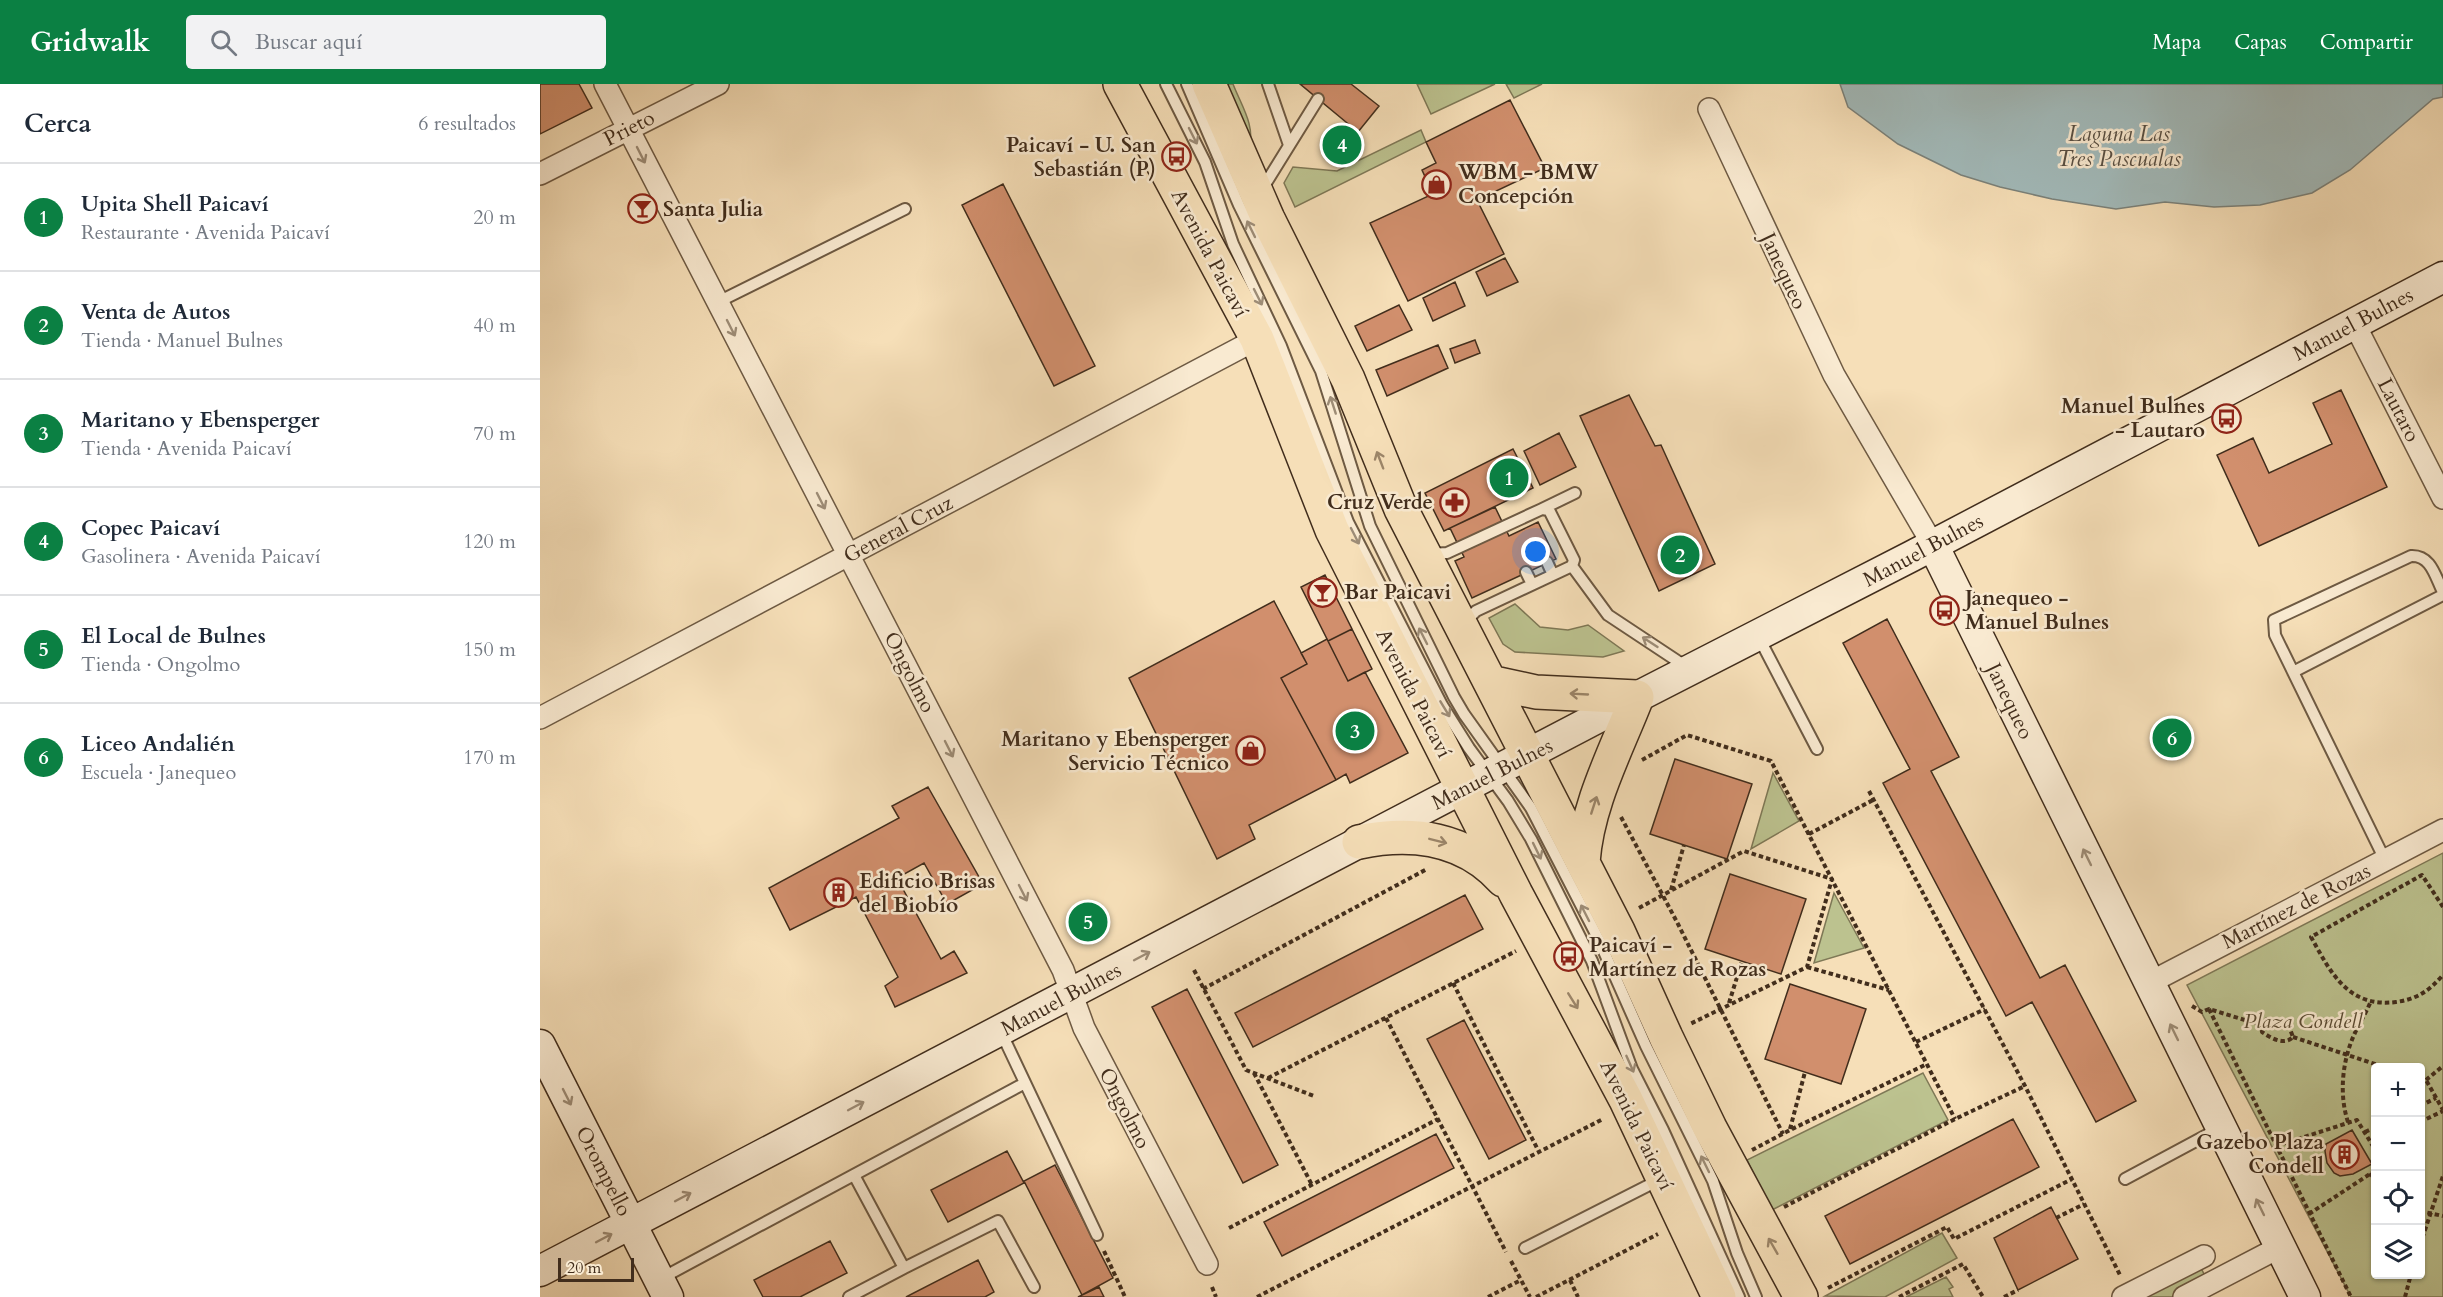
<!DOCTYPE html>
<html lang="es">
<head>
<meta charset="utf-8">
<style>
  :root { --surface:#fff; --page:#f2f2f3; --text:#1f2937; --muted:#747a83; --line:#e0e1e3; --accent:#0b8043 }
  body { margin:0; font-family:Cardo,serif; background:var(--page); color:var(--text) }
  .controls { position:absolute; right:18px; bottom:18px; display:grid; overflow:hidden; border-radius:6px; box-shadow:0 2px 4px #0004 }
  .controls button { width:54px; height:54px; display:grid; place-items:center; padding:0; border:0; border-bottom:2px solid var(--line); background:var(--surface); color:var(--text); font:30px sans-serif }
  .scale { position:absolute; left:18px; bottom:15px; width:76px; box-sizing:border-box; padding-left:6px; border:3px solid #412d1c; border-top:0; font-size:16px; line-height:21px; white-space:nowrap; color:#412d1c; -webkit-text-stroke:4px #f9ead1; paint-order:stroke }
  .you { position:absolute; left:996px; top:468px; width:21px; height:21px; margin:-15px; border:4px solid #fff; border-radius:50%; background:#1a73e8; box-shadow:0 0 0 9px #1a73e833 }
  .badge { display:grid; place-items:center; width:39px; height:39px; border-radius:50%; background:var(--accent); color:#fff; font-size:20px; font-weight:700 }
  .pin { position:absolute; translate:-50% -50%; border:3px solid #fff; box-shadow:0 2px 6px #0006 }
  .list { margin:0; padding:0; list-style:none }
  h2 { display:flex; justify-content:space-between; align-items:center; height:78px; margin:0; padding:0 24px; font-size:26px }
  h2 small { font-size:20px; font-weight:400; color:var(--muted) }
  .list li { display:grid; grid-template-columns:39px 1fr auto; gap:18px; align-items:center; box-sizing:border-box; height:108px; padding:0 24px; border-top:2px solid var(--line) }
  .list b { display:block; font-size:22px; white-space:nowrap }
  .list p { margin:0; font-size:20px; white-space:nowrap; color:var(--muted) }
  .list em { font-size:20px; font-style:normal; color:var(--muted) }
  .icon { flex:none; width:33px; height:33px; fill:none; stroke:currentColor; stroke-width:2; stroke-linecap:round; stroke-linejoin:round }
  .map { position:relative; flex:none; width:1903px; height:1213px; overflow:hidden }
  header { display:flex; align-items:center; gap:36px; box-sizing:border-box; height:84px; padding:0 30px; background:var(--accent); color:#fff }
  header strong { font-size:28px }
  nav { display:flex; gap:33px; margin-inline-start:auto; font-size:21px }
  .search { width:420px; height:54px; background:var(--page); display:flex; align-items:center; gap:15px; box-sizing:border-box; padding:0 21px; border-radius:6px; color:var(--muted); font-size:22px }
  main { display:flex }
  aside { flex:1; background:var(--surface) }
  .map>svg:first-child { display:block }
</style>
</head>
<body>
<header>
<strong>Gridwalk</strong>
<div class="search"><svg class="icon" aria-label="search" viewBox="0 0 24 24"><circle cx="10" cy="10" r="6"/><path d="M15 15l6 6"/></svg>Buscar aquí</div>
<nav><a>Mapa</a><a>Capas</a><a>Compartir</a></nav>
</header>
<main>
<aside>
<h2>Cerca<small>6 resultados</small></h2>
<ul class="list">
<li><span class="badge">1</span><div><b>Upita Shell Paicaví</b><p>Restaurante · Avenida Paicaví</p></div><em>20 m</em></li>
<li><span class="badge">2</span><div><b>Venta de Autos</b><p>Tienda · Manuel Bulnes</p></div><em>40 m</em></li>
<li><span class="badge">3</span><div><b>Maritano y Ebensperger</b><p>Tienda · Avenida Paicaví</p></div><em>70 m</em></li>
<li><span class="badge">4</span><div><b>Copec Paicaví</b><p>Gasolinera · Avenida Paicaví</p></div><em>120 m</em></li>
<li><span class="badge">5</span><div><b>El Local de Bulnes</b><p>Tienda · Ongolmo</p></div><em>150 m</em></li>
<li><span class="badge">6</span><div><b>Liceo Andalién</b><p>Escuela · Janequeo</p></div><em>170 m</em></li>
</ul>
</aside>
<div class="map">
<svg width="1903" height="1213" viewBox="0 0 1903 1213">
  <rect width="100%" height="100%" fill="#f6dfb8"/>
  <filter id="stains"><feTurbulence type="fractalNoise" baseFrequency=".00333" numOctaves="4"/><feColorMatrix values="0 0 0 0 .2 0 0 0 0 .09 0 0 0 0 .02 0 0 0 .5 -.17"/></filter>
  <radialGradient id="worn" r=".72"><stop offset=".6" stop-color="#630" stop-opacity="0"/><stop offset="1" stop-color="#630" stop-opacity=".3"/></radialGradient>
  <!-- green -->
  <path fill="#bcc28f" stroke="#7e7856" stroke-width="1.5" fill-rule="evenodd" d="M674,0H693C701,21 716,42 709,65Z
    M877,0H955L891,30Z
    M966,0H1002L974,14Z
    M881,46L886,58L755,123L744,99L753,83L797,87Z
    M975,520L1000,543L1028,546L1048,541L1084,567L1063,573L975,568L963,560L949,534Z
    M1233,689L1259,737L1211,765Z
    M1903,769V1213H1811L1647,901ZM1836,984H1880V1190H1836Z
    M1294,809L1324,864L1274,879Z
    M1383,989L1408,1036L1232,1126L1207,1076Z
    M1402,1149L1417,1174L1345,1213L1285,1212Z
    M1659,1180L1666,1194L1632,1213H1598Z
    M1406,1193L1413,1203L1409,1205L1413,1213H1366Z"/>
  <!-- water -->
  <path fill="#a2baba" stroke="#7b827b" stroke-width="1.5" d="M1300,0H1903V13L1893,15L1810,86L1772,109L1720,121L1674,123L1625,118L1576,125L1512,115L1460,103L1421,91L1358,60L1308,23Z"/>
  <!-- building -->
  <path fill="#d18f6d" stroke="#412d1c" stroke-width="1.5" d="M0,0H39L52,24L0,50Z
    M760,0H811L839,22L818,48Z
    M970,16L1005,84L937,116L964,170L868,217L830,139L893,110L882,86L896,79L886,58Z
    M463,100L555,282L514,302L422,121Z
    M965,174L978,198L947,212L936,188Z
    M915,198L925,222L893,237L883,214Z
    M859,221L872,246L827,267L815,242Z
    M935,256L940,269L915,279L910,265Z
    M898,261L908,284L847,312L836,286Z
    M1801,306L1847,403L1719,462L1677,371L1713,354L1729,389L1792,360L1773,319Z
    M1089,311L1115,362L1121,361L1175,480L1119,507L1040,332Z
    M1019,349L1036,383L1000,401L984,367Z
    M973,365L993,404L904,447L885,409Z
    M955,423L969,452L998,438L1016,475L932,514L915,477L924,473L910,444Z
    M785,491L812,545L788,557L761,503Z
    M734,517L767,580L741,594L796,696L709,741L715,755L677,775L589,594Z
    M1347,535L1419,673L1391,687L1500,894L1525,881L1596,1017L1556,1038L1492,918L1466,932L1343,699L1370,685L1303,559Z
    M812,545L832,585L808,597L788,557Z
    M787,555L808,597L825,588L868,669L810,699L806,690L796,696L741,594L767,580L761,569Z
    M1135,675L1212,700L1187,775L1110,750Z
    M388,703L443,800L407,820L384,779L357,794L401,875L414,867L427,889L355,923L345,902L358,893L316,813L250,846L229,804L359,734L352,722Z
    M1190,790L1266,815L1241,890L1165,865Z
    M925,811L943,845L713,963L695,929Z
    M1250,900L1326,925L1301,1000L1225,975Z
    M647,905L738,1081L703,1099L612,923Z
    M924,936L986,1056L949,1075L887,955Z
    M1473,1035L1499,1083L1310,1180L1285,1132Z
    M1812,1046L1832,1080L1813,1090L1800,1092L1794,1089L1787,1079L1785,1067L1786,1060Z
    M896,1050L914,1084L742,1172L724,1138Z
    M467,1067L484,1099L408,1138L391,1106Z
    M515,1081L573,1194L542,1211L484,1097Z
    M1511,1123L1538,1175L1478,1206L1454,1154Z
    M290,1157L307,1189L260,1213H223L214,1196Z
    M438,1176L454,1208L445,1213H366Z
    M559,1203L564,1213H538Z"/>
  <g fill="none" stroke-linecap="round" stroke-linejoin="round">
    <defs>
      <path id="lane" d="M626,0L665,78L693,160L741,262L808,438L902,621L929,664L968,717L991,755L1052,877L1092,985L1123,1046L1199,1213
        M647,0L699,121L781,287L830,442L914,613L924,630L991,724L1058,854L1106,962L1173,1097L1197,1169L1216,1213
        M728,0L749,61
        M721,107L778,15
        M178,218L365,125
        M1002,425L1035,409
        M890,470L907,469L1002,425L1009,426L1034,476L1032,482L936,527L924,539
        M1007,478L1013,491
        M1032,482L1068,531L1148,584
        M986,488L992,500
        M1218,552L1277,665
        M1753,588L1903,511
        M1845,776L1735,551L1734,536L1871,472C1891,471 1895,492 1903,508
        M461,948L557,1151
        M314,1091L364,1184L458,1137L494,1203
        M1585,1095L1680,1044
        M985,1164L1121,1095
        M120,1195L485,999
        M309,1213L364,1184"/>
      <path id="street" d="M65,0L523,886L544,944L667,1180
        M1169,25L1294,291L1393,461
        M0,90L178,0
        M1814,239L1903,414
        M0,634L717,255
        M1609,899L1903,746
        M1583,1213L1664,1172
        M1644,1213L1740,1163"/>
      <path id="secondary" d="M1393,461L1765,1213
        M0,961L128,1213
        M0,1187L1097,613L1372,472L1903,193"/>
      <path id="primary" d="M580,0L717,255L792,446L976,810L1086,1016L1179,1213
        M669,0L728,135L808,295L861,425L1078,847L1126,953L1170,1044L1261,1213
        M950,598L996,608L1097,613C1076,667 1047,720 1043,778
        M819,758C873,747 925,754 963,796"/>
    </defs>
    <!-- lane casing -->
    <use href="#lane" stroke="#6e5a43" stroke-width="14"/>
    <!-- street casing -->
    <use href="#street" stroke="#6e5a43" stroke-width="24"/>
    <!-- secondary casing -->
    <use href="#secondary" stroke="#412d1c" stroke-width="33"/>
    <!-- primary casing -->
    <use href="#primary" stroke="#412d1c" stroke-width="36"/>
    <!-- path -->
    <path stroke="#412d1c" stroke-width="4" stroke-dasharray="4.5 3" stroke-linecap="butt" d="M1102,676L1147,651L1231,677L1415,1035
      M1329,707L1485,1002L1580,1191
      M1081,733L1138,840L1243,1050
      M1269,750L1335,715
      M1131,806L1144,761
      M1903,823L1882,791L1771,853C1791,889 1808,924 1856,918C1877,915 1889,907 1903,891
      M1099,824L1204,767L1292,795L1267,883L1150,940
      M1267,883L1349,906
      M654,886L706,986L774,1012
      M913,899L999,1068
      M663,905L887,785
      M1189,919L1202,877
      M1652,922L1662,928L1669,925L1721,941
      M1669,925L1811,1213
      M846,934L966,1168
      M1727,935H1735L1748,940L1753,953C1744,962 1731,954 1722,948L1721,941Z
      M1753,953L1847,984
      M1376,958L1445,925
      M714,989L772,1101
      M728,994L976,867
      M1880,994L1886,996L1903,1026
      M1886,996L1903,982
      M1880,1022L1896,1014
      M1808,1038C1799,1011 1802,978 1814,951C1819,940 1826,929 1831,917
      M1880,1038L1903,1027
      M1250,1045L1265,988
      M1825,1048L1836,1043
      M1736,1062L1817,1036L1836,1067
      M1212,1066L1250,1046L1387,980
      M1830,1089L1836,1097
      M1244,1123L1415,1035L1485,1002
      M1880,1127L1903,1132
      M1769,1130L1836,1086
      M1516,1134L1544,1120
      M689,1144L898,1035
      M1880,1161L1903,1092
      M564,1167L585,1213
      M971,1177L990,1213
      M1030,1196L1038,1213
      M672,1203L676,1213
      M1288,1204L1407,1143L1414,1155L1532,1095
      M717,1213L1063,1035
      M948,1213L981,1196
      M996,1213L1118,1150
      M1359,1213L1423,1180L1443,1213
      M1464,1213L1478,1206
      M1865,1213L1871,1190"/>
    <!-- lane -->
    <use href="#lane" stroke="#f9ead1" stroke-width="10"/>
    <!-- street -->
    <use href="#street" stroke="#f9ead1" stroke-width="21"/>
    <!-- secondary -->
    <use href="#secondary" stroke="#f9ead1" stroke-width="30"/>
    <!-- primary -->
    <use href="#primary" stroke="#f6dfb8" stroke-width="33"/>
  </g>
  <!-- one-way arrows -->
  <defs><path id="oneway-shaft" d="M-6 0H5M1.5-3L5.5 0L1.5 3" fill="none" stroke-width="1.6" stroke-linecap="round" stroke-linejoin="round" transform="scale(1.5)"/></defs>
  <g stroke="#9d8c76">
    <use href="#oneway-shaft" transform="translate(653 52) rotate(63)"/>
    <use href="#oneway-shaft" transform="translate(101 71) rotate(63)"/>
    <use href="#oneway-shaft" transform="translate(711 145) rotate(-116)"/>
    <use href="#oneway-shaft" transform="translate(718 213) rotate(63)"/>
    <use href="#oneway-shaft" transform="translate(191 244) rotate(63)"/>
    <use href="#oneway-shaft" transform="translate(793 321) rotate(-108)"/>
    <use href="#oneway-shaft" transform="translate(281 417) rotate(63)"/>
    <use href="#oneway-shaft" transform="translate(815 452) rotate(63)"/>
    <use href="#oneway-shaft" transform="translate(883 552) rotate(-117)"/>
    <use href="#oneway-shaft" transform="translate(1110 558) rotate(-147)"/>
    <use href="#oneway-shaft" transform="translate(905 625) rotate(59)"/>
    <use href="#oneway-shaft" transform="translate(409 665) rotate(63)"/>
    <use href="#oneway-shaft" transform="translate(997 767) rotate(64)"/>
    <use href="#oneway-shaft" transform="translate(1547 773) rotate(-116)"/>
    <use href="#oneway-shaft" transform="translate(483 809) rotate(63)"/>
    <use href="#oneway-shaft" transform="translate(1045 829) rotate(-117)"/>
    <use href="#oneway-shaft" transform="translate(602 872) rotate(-28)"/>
    <use href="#oneway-shaft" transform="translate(1634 948) rotate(-116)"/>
    <use href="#oneway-shaft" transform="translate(1090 980) rotate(66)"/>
    <use href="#oneway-shaft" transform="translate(27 1013) rotate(63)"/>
    <use href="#oneway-shaft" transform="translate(316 1022) rotate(-28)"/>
    <use href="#oneway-shaft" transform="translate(1165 1080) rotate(-116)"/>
    <use href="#oneway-shaft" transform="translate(143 1113) rotate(-28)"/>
    <use href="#oneway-shaft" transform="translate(1720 1123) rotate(-116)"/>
    <use href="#oneway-shaft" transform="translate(64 1154) rotate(-28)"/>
  </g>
  <g stroke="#9c866a">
    <use href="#oneway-shaft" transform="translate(840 376) rotate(-111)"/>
    <use href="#oneway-shaft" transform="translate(1039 610) rotate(-177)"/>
    <use href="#oneway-shaft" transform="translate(1054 721) rotate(-72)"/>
    <use href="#oneway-shaft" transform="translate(898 757) rotate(14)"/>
    <use href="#oneway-shaft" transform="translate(1033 917) rotate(58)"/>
    <use href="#oneway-shaft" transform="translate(1233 1162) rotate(-120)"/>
  </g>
  <!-- icons -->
  <defs>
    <symbol id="bus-ring" viewBox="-11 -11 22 22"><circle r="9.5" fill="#f9ead1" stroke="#8f2418" stroke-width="1.5"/><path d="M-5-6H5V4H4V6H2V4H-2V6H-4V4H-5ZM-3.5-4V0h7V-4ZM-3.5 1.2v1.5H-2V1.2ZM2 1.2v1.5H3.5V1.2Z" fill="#8f2418"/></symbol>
    <symbol id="shop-ring" viewBox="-11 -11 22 22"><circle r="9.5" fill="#f9ead1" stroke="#8f2418" stroke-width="1.5"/><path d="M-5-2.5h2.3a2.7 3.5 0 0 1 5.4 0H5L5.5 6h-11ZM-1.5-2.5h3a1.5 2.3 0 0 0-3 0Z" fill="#8f2418"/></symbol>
    <symbol id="bar-ring" viewBox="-11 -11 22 22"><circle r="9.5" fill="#f9ead1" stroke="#8f2418" stroke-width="1.5"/><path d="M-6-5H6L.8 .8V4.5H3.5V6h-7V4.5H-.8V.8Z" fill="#8f2418"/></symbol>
    <symbol id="pharmacy-ring" viewBox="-11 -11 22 22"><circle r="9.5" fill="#f9ead1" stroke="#8f2418" stroke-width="1.5"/><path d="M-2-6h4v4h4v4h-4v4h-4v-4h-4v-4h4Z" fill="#8f2418"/></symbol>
    <symbol id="building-ring" viewBox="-11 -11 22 22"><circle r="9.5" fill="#f9ead1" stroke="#8f2418" stroke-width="1.5"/><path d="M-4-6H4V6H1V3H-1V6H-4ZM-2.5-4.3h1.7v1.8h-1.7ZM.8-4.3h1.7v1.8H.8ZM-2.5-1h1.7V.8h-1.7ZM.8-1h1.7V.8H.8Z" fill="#8f2418"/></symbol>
  </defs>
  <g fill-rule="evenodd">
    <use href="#bus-ring" x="620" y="56" width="33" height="33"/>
    <use href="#shop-ring" x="880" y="84" width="33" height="33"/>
    <use href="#bar-ring" x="86" y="108" width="33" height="33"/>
    <use href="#bus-ring" x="1670" y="318" width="33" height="33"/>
    <use href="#pharmacy-ring" x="898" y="402" width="33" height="33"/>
    <use href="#bar-ring" x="766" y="492" width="33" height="33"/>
    <use href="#bus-ring" x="1388" y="510" width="33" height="33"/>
    <use href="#shop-ring" x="694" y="650" width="33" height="33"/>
    <use href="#building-ring" x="282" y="792" width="33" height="33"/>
    <use href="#bus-ring" x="1012" y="856" width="33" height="33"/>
    <use href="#building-ring" x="1788" y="1054" width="33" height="33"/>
  </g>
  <g text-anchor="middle" stroke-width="5" stroke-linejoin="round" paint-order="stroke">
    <!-- street labels -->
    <g font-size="21" fill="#412d1c" stroke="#f9ead1">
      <text transform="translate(89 44) rotate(-27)" y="7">Prieto</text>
      <text transform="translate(670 169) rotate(62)" y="7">Avenida Paicaví</text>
      <text transform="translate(1244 187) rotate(65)" y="7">Janequeo</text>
      <text transform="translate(1813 240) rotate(-28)" y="7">Manuel Bulnes</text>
      <text transform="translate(1859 326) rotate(63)" y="7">Lautaro</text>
      <text transform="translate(358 445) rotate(-28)" y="7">General Cruz</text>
      <text transform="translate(1383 466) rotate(-28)" y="7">Manuel Bulnes</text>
      <text transform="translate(370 588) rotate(63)" y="7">Ongolmo</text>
      <text transform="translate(874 609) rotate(63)" y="7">Avenida Paicaví</text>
      <text transform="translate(1470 617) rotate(64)" y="7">Janequeo</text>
      <text transform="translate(952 690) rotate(-27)" y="7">Manuel Bulnes</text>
      <text transform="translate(1756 822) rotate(-27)" y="7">Martínez de Rozas</text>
      <text transform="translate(521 915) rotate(-28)" y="7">Manuel Bulnes</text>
      <text transform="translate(585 1024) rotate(63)" y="7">Ongolmo</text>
      <text transform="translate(1097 1041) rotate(64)" y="7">Avenida Paicaví</text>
      <text transform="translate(64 1087) rotate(63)" y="7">Orompello</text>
    </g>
    <!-- poi labels -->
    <g font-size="21" font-weight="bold" fill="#412d1c" stroke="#f9ead1" text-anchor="start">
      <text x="616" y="68" text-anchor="end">Paicaví - U. San<tspan x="616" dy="24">Sebastián (P)</tspan></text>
      <text x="918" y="95">WBM - BMW<tspan x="918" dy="24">Concepción</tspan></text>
      <text x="123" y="132">Santa Julia</text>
      <text x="1665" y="329" text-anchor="end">Manuel Bulnes<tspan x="1665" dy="24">- Lautaro</tspan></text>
      <text x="893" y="425" text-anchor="end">Cruz Verde</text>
      <text x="804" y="515">Bar Paicavi</text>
      <text x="1425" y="521">Janequeo -<tspan x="1425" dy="24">Manuel Bulnes</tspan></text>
      <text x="689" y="662" text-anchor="end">Maritano y Ebensperger<tspan x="689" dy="24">Servicio Técnico</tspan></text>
      <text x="319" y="804">Edificio Brisas<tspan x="319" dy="24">del Biobío</tspan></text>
      <text x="1049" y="868">Paicaví -<tspan x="1049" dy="24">Martínez de Rozas</tspan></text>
      <text x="1784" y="1065" text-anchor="end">Gazebo Plaza<tspan x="1784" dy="24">Condell</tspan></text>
    </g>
    <!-- park labels -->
    <g font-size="21" font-style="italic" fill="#5a4b33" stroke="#f9ead1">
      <text x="1763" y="944">Plaza Condell</text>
    </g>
    <!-- water labels -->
    <g font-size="22" font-style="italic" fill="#595044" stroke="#f9ead1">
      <text x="1579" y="57">Laguna Las<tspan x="1579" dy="25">Tres Pascualas</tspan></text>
    </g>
  </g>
  <rect width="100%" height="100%" filter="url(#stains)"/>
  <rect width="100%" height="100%" fill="url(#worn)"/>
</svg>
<div class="controls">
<button>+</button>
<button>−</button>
<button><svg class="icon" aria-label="locate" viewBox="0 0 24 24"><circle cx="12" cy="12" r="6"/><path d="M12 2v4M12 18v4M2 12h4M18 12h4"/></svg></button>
<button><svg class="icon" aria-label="layers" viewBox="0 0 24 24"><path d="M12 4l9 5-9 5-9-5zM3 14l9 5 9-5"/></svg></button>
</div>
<div class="scale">20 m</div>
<div class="you"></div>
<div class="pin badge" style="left:969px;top:394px">1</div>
<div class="pin badge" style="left:1140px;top:471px">2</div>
<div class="pin badge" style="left:815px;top:647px">3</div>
<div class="pin badge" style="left:802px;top:61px">4</div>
<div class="pin badge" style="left:548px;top:838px">5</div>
<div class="pin badge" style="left:1632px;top:654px">6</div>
</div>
</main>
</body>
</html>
